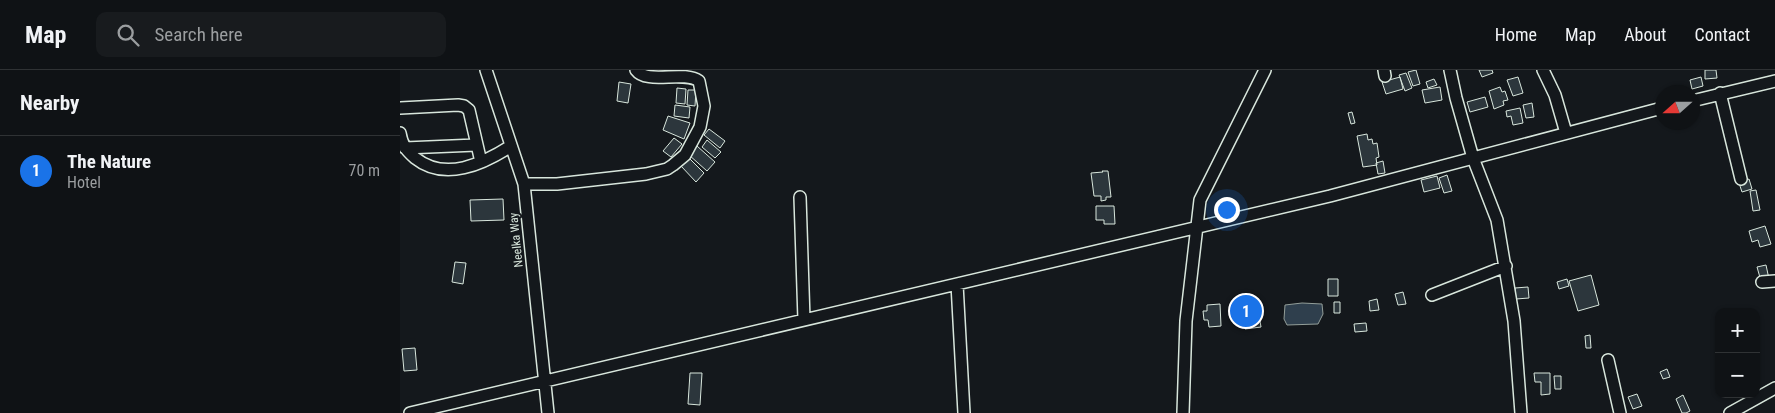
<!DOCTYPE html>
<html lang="en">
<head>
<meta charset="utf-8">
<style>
  :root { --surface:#0f1215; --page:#181b1e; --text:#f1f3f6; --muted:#9b9ea0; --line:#2f3234; --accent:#1a73e8 }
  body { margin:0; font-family:"Roboto Condensed",sans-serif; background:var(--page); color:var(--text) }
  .controls { position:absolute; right:15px; bottom:15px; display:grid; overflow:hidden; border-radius:10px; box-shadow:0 1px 4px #0004 }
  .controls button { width:45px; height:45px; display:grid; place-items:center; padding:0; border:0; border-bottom:1px solid var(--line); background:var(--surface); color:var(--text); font:25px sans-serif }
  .compass { position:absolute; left:1255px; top:15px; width:45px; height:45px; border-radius:50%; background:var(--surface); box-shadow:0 1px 4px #0004; rotate:249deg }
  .you { position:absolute; left:826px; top:139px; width:18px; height:18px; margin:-12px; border:4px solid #fff; border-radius:50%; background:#1a73e8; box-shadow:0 0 0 8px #1a73e833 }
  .badge { display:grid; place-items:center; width:32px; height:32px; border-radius:50%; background:var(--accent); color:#fff; font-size:16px; font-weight:700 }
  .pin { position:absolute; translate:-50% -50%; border:2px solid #fff; box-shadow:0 1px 5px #0006 }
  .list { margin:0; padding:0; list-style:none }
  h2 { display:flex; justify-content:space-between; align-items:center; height:65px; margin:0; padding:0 20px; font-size:21px }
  h2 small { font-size:16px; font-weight:400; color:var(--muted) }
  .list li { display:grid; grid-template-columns:32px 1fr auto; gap:15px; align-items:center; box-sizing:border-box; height:70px; padding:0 20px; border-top:1px solid var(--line) }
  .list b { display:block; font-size:19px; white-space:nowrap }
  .list p { margin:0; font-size:16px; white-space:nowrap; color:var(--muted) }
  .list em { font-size:16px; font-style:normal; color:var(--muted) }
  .icon { flex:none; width:28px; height:28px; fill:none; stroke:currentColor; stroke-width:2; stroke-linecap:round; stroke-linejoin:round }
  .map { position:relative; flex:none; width:1375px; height:343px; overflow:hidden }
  header { display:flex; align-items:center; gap:30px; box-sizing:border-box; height:70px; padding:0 25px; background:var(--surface); border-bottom:1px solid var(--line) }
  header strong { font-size:24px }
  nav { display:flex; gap:28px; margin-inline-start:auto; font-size:18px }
  .search { width:350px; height:45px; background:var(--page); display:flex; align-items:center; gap:12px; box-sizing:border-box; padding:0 18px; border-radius:10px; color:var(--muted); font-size:19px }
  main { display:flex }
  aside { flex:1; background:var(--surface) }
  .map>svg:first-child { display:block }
</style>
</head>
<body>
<header>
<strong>Map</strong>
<div class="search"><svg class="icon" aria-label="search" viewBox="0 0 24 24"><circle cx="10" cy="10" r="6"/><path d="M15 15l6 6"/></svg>Search here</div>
<nav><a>Home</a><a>Map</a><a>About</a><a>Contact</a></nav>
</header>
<main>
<aside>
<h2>Nearby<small></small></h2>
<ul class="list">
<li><span class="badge">1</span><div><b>The Nature</b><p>Hotel</p></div><em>70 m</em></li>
</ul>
</aside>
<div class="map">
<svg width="1375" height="343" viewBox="0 0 1375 343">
  <rect width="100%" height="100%" fill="#14181c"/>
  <!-- water -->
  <path fill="#2f3f4d" stroke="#939e99" d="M902,233L922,234L923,244L918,254L887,255L884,249L885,235Z"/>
  <!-- building -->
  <path fill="#2c363c" stroke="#d8e6dc" d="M1016,0L1020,14L1013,16L1008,2Z
    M1079,0H1092L1093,3L1082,7Z
    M1305,0H1316L1317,8L1305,9Z
    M1006,3L1012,18L1005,21L999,5Z
    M1000,7L1003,19L986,24L982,12Z
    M1118,7L1123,23L1113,26L1107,10Z
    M1301,7L1303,16L1292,19L1290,10Z
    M1034,9L1037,15L1028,18L1026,12Z
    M219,12L231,14L228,33L217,31Z
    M1040,17L1042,30L1025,33L1022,20Z
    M1100,17L1102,22L1105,21L1108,30L1103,31L1104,35L1094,39L1089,21Z
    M277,18L286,19L285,34L276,33Z
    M288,20H296L295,36L287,35Z
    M1085,27L1088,37L1070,42L1067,32Z
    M1132,33L1134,47L1126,48L1123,35Z
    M275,35L290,37L289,48L274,46Z
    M1120,38L1123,53L1113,55L1111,46L1107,47L1106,41Z
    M952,42L955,53L951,54L948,43Z
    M268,46L290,53L284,69L263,60Z
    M309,59L325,71L320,78L304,65Z
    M967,64L968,70L972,69L973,74L977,73L979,87L976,88L977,95L963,97L957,66Z
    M274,68L282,74L271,87L263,81Z
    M307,70L321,82L315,88L302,77Z
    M297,76L315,92L307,101L289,85Z
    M289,88L304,103L296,112L281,96Z
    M983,91L985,103L978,104L976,93Z
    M702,101H708L711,127H706V130L701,131V126H694L691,103L703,102Z
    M1047,105L1052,121L1044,123L1039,108Z
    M1037,106L1040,118L1024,122L1021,110Z
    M1349,109L1352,119L1342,122L1339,113Z
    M1356,120L1360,140L1353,141L1350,121Z
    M103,129L104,150L71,151L70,130Z
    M696,136H714L715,154H704V150H696Z
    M1365,156L1371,174L1360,177L1358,170L1352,172L1349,161Z
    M55,192L66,193L63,214L52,212Z
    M1366,195L1369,209L1361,211L1357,197Z
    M1191,205L1199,235L1178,241L1169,211Z
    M928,209H938V226H928Z
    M1167,209L1169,216L1159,219L1157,212Z
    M1128,217L1129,228L1116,229L1115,218Z
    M1003,222L1006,234L998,235L995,224Z
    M977,229L979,240L970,241L969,231Z
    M934,232H940V243H934Z
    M820,234L821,256L809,257L808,250H804L803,241H807V235Z
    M860,251L861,257L845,259V252Z
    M966,253L967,261L955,262L954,254Z
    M1190,265L1191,278H1186L1185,266Z
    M15,278L17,300L4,301L2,279Z
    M1267,299L1270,307L1263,309L1260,302Z
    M290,303H302L300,335L288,334Z
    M1134,303H1150V324L1141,325V312H1135Z
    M1154,306H1161V319H1155Z
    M1237,324L1242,336L1233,339L1228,327Z
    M1283,325L1290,341L1286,343H1282L1276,329Z"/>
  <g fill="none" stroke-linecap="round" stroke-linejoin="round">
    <defs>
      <path id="minor" d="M86,0L124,114L148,343
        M984,0L985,6
        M1050,0L1056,28L1073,88L1097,150L1114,251L1121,343
        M1143,0L1155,25L1166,63
        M1320,23L1341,109
        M1292,31L1375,11
        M0,38L58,35L64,36L69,40L81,92
        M0,63C2,75 6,80 15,88C45,112 83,94 111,76
        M5,78L76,75
        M124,114H157L246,104L267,99L273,95L285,85L300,57L304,36L299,11C283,0 247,15 236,0
        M400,127L404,250
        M1362,212L1375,211
        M557,214L564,343
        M1032,225L1106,196
        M1208,290L1220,343
        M10,343L930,126L1262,38
        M783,343L786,251L800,130L865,0
        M1330,343L1375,318"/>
    </defs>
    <!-- minor casing -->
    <use href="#minor" stroke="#d8e6dc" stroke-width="14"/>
    <!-- minor -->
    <use href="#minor" stroke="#14181c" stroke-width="11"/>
  </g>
  <g text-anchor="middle" stroke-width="4" stroke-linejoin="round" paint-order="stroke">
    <!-- street labels -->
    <g font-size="12" fill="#d8e6dc" stroke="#14181c">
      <text transform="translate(116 170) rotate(-96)" y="4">Neelka Way</text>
    </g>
  </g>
</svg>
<div class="controls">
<button>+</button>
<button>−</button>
</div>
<svg class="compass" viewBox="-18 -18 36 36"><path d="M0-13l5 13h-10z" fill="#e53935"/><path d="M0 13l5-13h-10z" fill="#9b9ea0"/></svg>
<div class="you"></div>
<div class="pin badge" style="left:846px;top:241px">1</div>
</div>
</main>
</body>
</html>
